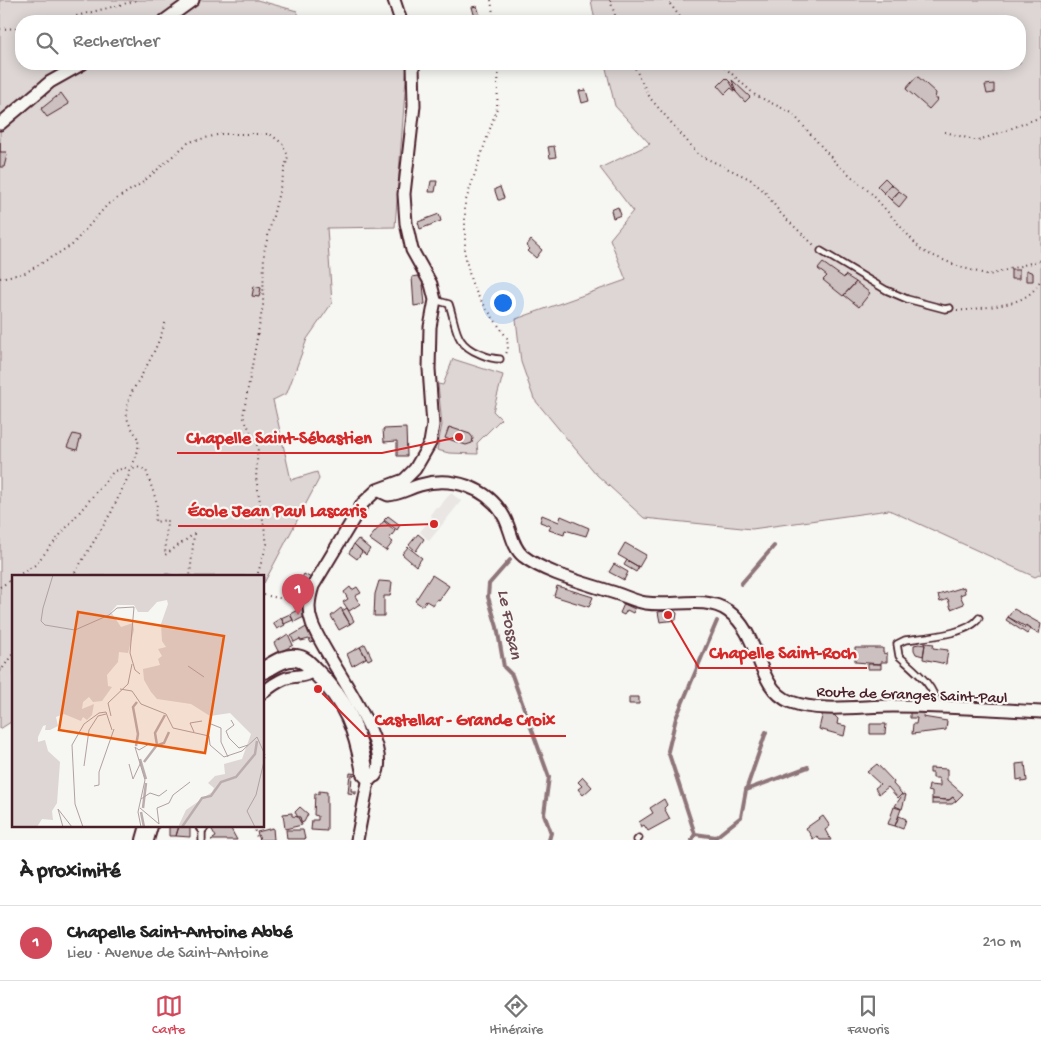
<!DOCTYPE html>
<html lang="fr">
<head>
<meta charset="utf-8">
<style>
  :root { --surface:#fff; --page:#f2f2f2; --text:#222; --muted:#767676; --line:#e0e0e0; --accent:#d1495b }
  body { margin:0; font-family:"Gochi Hand",sans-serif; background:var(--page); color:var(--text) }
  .you { position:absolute; left:502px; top:302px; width:18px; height:18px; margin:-12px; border:4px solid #fff; border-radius:50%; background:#1a73e8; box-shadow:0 0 0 8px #1a73e833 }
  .badge { display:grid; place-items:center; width:32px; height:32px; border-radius:50%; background:var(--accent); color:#fff; font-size:16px; font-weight:700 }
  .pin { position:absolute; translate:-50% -41px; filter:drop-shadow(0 1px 2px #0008) }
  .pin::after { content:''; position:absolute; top:26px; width:18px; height:15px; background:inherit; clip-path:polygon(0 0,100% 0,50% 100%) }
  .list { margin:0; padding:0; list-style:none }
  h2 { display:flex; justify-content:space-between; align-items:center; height:65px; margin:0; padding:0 20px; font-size:21px }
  h2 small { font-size:16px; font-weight:400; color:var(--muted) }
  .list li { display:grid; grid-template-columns:32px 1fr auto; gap:15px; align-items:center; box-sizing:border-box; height:75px; padding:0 20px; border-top:1px solid var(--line) }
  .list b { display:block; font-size:19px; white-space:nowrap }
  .list p { margin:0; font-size:16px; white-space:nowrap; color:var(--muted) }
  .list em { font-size:16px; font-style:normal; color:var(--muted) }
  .icon { flex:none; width:28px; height:28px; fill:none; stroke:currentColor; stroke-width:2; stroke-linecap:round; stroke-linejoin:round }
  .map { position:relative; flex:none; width:1041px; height:840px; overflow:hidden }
  .search { position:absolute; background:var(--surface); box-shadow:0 2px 12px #0003; left:15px; right:15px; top:15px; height:55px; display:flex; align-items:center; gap:12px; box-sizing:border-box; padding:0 18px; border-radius:20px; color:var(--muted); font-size:19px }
  .sheet { height:140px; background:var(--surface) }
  nav { display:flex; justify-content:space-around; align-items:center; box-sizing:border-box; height:70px; border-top:1px solid var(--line); background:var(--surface); font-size:14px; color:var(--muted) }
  nav a { display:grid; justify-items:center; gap:2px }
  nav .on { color:var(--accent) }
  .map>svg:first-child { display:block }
</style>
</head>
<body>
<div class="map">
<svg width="1041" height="840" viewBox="0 0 1041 840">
  <rect width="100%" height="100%" fill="#f6f6f2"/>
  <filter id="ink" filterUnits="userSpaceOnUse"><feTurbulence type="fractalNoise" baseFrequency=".02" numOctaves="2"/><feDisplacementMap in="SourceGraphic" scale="10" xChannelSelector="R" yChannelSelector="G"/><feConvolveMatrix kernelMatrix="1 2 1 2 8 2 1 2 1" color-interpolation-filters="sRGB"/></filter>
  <g filter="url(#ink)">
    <!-- built -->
    <path fill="#e9e6e3" d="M451,493L461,501L429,541L420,532L432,517L430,515L436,507L438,508Z"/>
    <!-- green -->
    <path fill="#ddd6d5" stroke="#947a80" d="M0,0H257L297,11L301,21H21V64H407L395,227L327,228L332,303L307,339L287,393L273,400L291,480L317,472L319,479L264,583V576H175L166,573L165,576H14V720L0,729Z
      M591,0H1041V574L1035,577L889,510L752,529L644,518L597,475L534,399L521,362L516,319L626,280L610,239L633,211L600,168L650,144L615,106L605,64H1020V21H595Z
      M453,359L503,375L493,411L501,419L477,443L478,454L449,453L437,450L442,425L438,384L443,385Z"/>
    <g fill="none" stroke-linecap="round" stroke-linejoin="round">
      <!-- stream -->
      <path stroke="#8e747a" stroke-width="4" d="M510,560L489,584L488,597L497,627L504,667L512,675L549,777L544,814L551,833L549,840
        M741,584L774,546
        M746,790L808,767
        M695,834L716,837L741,817L746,790L766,732
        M692,840L695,834L668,751L676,718L717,621"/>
    </g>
    <!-- building -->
    <path fill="#ccc1c0" stroke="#4a1f2b" d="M477,6L481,18L486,17L487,21H476L472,7Z
      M917,76L936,93L935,99H938L929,109L906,89Z
      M726,78L730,82L736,92L731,88L725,94L718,86Z
      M732,80L750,97L745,102L736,92Z
      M994,84V93L987,94L985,85Z
      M586,90L589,101L582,103L579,91Z
      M61,93L69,104L47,117L41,109Z
      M0,142V152H6L7,155L4,167H0Z
      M554,146L556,157L550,158L548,147Z
      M885,178L891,184L884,193L877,186Z
      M431,181H437L435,192H429Z
      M891,184L899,191L891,200L884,193Z
      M500,187L504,198L500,200H498L495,191V189Z
      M899,191L907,197L899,207L891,200Z
      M618,207L621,215L613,218L611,210Z
      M439,214L441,221L420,229L418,222Z
      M531,240L542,250L536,258L528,251L530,249L526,246Z
      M823,263L844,278L845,275L856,282L843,296L823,280L827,276L818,269Z
      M1011,270H1019V279H1011Z
      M1026,270L1033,273V281H1026Z
      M422,275L425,304L414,306L412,277Z
      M856,282L870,293L859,307L844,295Z
      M254,286L261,288L259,297L252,296Z
      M449,427L470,434L473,438L472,443L466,445L445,438Z
      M406,428L407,456H397V441L384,442L383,429Z
      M73,434L81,436L77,450L67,447Z
      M542,515L559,522L561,516L589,528L586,536L565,530L564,535L549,530L551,526L540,522Z
      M388,516L400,525L397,530L384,520Z
      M384,521L395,531L389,539L393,542L386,551L369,539Z
      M418,534L424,539L416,551L409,545Z
      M358,539L370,549L366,555L354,544Z
      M625,543L646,555L639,567L618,555Z
      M354,544L362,552L357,559L349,553Z
      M408,547L422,558L416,566L402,554Z
      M627,560L639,567L636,572L624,565Z
      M614,564L628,572L624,580L609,572Z
      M304,574L313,579L306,591L297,586Z
      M432,575L449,586L439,600L437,599L433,605L426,601L422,606L415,601Z
      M379,581L392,582L391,591L390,596H384V616H374L375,594Z
      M557,586L593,597L589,607L554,596Z
      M350,587L352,590L357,587L361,593L355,596L360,604L349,611L343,602L348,599L344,592Z
      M964,587L965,593L960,595L964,604L951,609L948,599L940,602L938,595Z
      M624,604L635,609L633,613L627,610L624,615L620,613Z
      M303,607L306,616L294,622L290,614Z
      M341,608L350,624L339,630L331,616Z
      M347,608L354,621L350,624L342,611Z
      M1014,609L1041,624L1039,634L1008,617Z
      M673,610L677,613L676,620L660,622L658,612Z
      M290,614L293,620L284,624L281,618Z
      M1008,617L1024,628L1026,625L1031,629L1027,634L1006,620Z
      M281,618L285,625L277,629L273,623Z
      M308,626L317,641L311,643L309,639L301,641L300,639L294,642L291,636Z
      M288,634L293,645L279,653L274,643Z
      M925,643L934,644L933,648L948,650L946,664L923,659Z
      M365,644L372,658L368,660L360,647Z
      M919,644L925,645L923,656L916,654L914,650V645Z
      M360,647L366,658L352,666L347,654Z
      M855,648H883V653L887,654V662H881V664L855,662Z
      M868,664H881V669H868Z
      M629,697H639V704H629Z
      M910,709H924L923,717L947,721L946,730L912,734L913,724H916L917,718H910Z
      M823,712L834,715L838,719L837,724L846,726L844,736L819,729Z
      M870,724H886L885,734H870Z
      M1025,763L1027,781L1022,782V779L1017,780L1016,764Z
      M877,764L894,782L893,784L902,794L898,798L888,787L879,794L875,788L880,784L867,772Z
      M930,768L947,769V780L963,794L956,801L953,797L949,800L932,799V792L928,791L929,785L940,786V782L938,778H933V773H930Z
      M350,773L358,774L357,776L352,775L351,791H356V794L348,793Z
      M583,777L592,787L583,795L578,789L582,786L578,782Z
      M319,791L327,792V831L311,830L312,820H318V816L314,815L315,793L319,794Z
      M903,794L906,795L902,809L895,806Z
      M953,797L956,801L952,804H932V799L949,800Z
      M664,799L667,805L664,808L670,819L648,831L644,825L641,827L639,822L653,813L650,808Z
      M300,807L308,814L304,822L301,823L295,812Z
      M894,807L901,809L895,826L888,824Z
      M292,813V816L300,817L302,825L285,829L283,814Z
      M823,816L830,826L825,830L831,840H820L817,836L813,839L806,828Z
      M899,816L906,819L903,829L895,826Z
      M169,826H179L176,836H169Z
      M179,826H190V837L176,836Z
      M210,826H236L231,829L237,840H211L216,837Z
      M273,828L274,840H260L257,832Z
      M286,830H303L305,839H287Z"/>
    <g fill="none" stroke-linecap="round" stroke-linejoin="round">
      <defs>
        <path id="lane" d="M821,251L886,290L907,299L945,309L950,308
          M435,300L449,304C457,328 454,344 480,354C487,357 492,359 500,359
          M937,706C935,685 914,670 899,656L897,644L905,640C924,637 968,635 979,618
          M202,827V840
          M637,840L639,838"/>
        <path id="street" d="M394,0L401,21
          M164,21L193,0
          M0,124L50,82L82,64
          M377,490L388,495C400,494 409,488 420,485C451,476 487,487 503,515C511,527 511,546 523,556C546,574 589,584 618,594C627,597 637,602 646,603C673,607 705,595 728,611C762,635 755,688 791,702C821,713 861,706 893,706C942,706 992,709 1041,712
          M264,692C270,687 277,682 284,679C295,674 304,679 314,670
          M202,827V826
          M357,840L369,777L375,776C396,745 322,655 312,623C307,610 309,599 313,586L363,503L377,490L404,480L415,469L430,443L433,425L429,369L430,327L435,300L431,284L412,250L406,223L404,194L414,106L413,64"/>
        <path id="secondary" d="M264,670C273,665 285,656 296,658C305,659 309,665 315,671C348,703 357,729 365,773L369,777
          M145,840L149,826"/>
      </defs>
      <!-- lane casing -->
      <use href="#lane" stroke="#4a1f2b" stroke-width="9"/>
      <!-- street casing -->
      <use href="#street" stroke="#4a1f2b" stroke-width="15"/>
      <!-- secondary casing -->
      <use href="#secondary" stroke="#4a1f2b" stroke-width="20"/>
      <!-- path -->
      <path stroke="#4a1f2b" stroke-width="2" stroke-dasharray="1 4" stroke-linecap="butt" d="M491,0L494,21
        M610,0L617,21
        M667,0L683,21
        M57,21L139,0
        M0,29L21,28
        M499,64L497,108L465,203V255L471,281L478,296L507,338L508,349L506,354
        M633,64L650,98L699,155L750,179L765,192L781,214L815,246
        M721,64L755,95L792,113L836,163L872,194L922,251L960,267L989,275L1041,260
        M945,132L978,141L1041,117
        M0,278L25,273L72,245L108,204L142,183L189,142L221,134H270L283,144L288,156L264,252L263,305L243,416L258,447L256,478L267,544L257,576
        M957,310C965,311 973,309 981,308C1003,305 1032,303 1041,278
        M129,471L137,467L146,470L157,503L155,522L167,520L165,555L194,534L190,576
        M129,471C153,429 123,436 127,407C129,393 139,381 145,369C154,353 161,337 166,320
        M17,576L35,565L114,471L125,468L129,471V475L111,513L73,576
        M0,587L14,578
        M264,595L284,599L294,595L299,597
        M0,672L14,652
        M253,826L258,840"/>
      <!-- lane -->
      <use href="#lane" stroke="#f6f6f2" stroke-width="5.5"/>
      <!-- street -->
      <use href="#street" stroke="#f6f6f2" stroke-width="11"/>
      <!-- secondary -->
      <use href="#secondary" stroke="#f6f6f2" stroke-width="16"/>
    </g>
  </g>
  <g text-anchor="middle" stroke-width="4.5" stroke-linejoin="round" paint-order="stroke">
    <!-- street labels -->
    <g font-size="16" fill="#4a1f2b" stroke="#f6f6f2">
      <text transform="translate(912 693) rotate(2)" y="6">Route de Granges Saint-Paul</text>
    </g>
    <!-- water labels -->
    <g font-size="18" font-style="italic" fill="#6c4a52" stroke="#f6f6f2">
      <text transform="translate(511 624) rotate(79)" y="6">Le Fossan</text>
    </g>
  </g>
  <!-- overview -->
  <g transform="translate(12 575)">
    <rect width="252" height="252" fill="#f6f6f2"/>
    <path d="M0,0H252V252H166L174,235L200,217L202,213L196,208L203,201L213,199L212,189L230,184L239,159L218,138L198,141L179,129L145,124L139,117L132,105L131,94L148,90L146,84L150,81L146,74L154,72L150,66L149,49L156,29L155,25L145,27L136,37H126L122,30H105L99,37L109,52L121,48L122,55L116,78L107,77L106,87L95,100L96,111L100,112L90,126L81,127L77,122L71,127L70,134L82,129L80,140L75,145L71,142L69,146L52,139L44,142L46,151L38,155H33L34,150L31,151L26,162V167L33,165L36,176L48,187L45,228L40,236L41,245L30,244L25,252H0Z" fill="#ddd6d5"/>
    <path fill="none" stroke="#bbadae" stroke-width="2.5" d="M146,170L152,168L157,157M124,171L126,159L121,132L125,127M128,184L134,204M132,187L145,170L143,158L153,140M131,233L134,208M129,237L132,252M170,252L190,223L199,221L209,207L224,202L243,179L245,166"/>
    <path fill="none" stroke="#b1a0a2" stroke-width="1" d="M41,0L31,33L29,46L33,50L63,55L97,40L105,33L122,32L118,78L123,95L128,99M176,91L192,102M108,114L120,116L129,129L154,139L161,153L197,161L198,170L212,182L230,176L245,162L253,180M99,141L96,128L116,109L120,89M219,145L222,150L214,156L217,163L227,173L236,170M199,149L209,153V167L216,182M182,157L178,148L190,146M123,172L133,205L126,237L129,252M123,172L127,175L137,169M117,189L121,204L129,187M72,191L77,155L86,141L94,139M82,211L87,210V197L102,154M129,224L138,218L147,221L155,215M128,233L147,249L145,233L157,228L161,220L178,207M51,252L46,234L60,252M71,252L63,229L60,170L72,149L87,138L94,137L100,155M243,252L235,236L244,220L253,182"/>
    <path fill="#e8590c" fill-opacity="0.15" stroke="#e8590c" stroke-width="2.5" d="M66,37L212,61L193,178L47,155Z"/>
    <rect width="252" height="252" fill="none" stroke="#4a1f2b" stroke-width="2.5"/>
  </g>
  <!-- callouts -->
  <path fill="none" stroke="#d62828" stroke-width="2" d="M459 437L382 453H177M434 524L376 526H178M668 615L699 668H867M318 689L365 736H566"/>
  <g fill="#d62828" stroke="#f6f6f2" stroke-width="2">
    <circle cx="459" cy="437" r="5"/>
    <circle cx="434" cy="524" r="5"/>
    <circle cx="668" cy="615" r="5"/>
    <circle cx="318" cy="689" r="5"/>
  </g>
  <g font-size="18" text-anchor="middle" font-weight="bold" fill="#d62828" stroke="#f6f6f2" stroke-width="4.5" stroke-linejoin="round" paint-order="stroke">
    <text x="279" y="443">Chapelle Saint-Sébastien</text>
    <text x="277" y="516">École Jean Paul Lascaris</text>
    <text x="783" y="658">Chapelle Saint-Roch</text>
    <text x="465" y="725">Castellar - Grande Croix</text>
  </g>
</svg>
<div class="you"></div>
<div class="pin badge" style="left:298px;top:615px">1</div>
<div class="search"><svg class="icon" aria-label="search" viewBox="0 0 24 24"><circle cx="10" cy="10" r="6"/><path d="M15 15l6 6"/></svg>Rechercher</div>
</div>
<section class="sheet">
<h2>À proximité<small></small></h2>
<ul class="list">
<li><span class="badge">1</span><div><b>Chapelle Saint-Antoine Abbé</b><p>Lieu · Avenue de Saint-Antoine</p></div><em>210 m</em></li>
</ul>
</section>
<nav>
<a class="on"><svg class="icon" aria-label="map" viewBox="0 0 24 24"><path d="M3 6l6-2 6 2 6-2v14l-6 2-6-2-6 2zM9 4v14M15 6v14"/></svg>Carte</a>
<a><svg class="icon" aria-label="directions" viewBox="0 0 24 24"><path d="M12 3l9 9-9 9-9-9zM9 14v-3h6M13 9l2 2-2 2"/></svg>Itinéraire</a>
<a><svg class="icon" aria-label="saved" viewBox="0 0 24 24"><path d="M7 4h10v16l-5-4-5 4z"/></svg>Favoris</a>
</nav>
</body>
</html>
